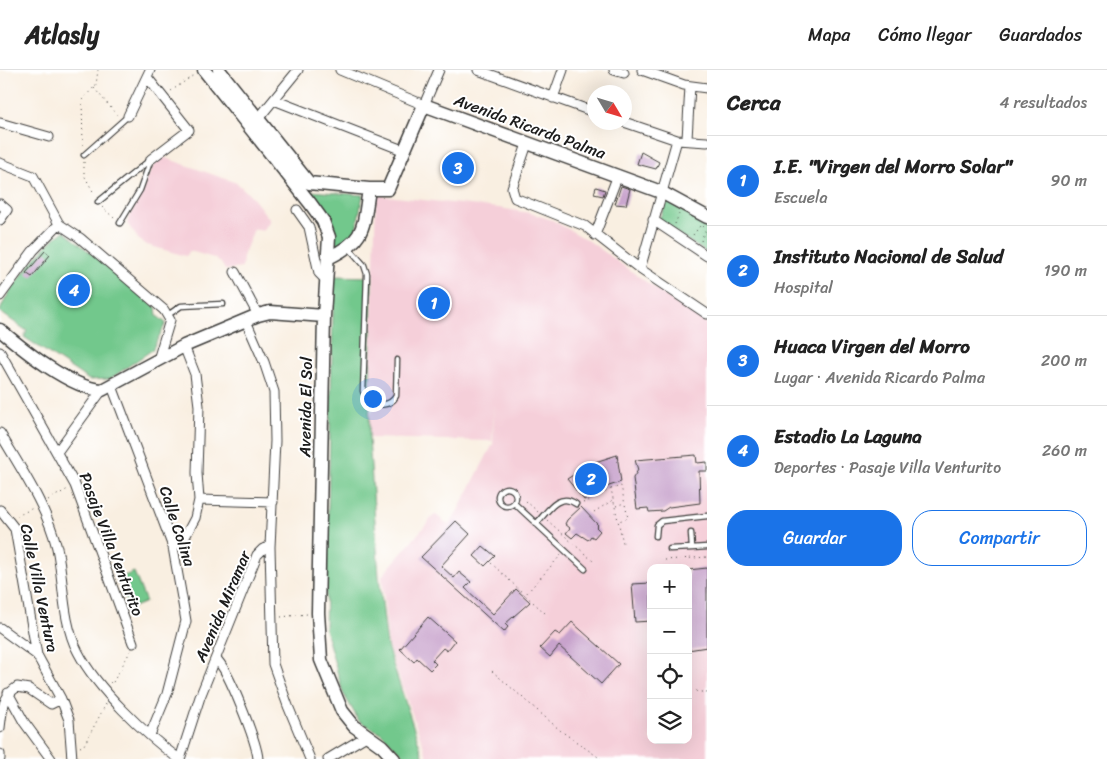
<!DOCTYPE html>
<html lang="es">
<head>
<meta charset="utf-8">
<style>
  :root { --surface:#fff; --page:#f2f2f2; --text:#222; --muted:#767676; --line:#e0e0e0; --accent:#1a73e8 }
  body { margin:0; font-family:Sriracha,sans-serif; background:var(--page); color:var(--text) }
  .controls { position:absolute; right:15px; bottom:15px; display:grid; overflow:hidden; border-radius:10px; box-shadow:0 5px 20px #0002 }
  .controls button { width:45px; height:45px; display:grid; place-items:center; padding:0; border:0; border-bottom:1px solid var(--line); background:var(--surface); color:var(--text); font:25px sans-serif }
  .compass { position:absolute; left:587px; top:15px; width:45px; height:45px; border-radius:50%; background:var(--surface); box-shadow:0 5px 20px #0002; rotate:128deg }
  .you { position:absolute; left:372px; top:328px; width:18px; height:18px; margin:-12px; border:4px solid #fff; border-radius:50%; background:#1a73e8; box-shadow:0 0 0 8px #1a73e833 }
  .badge { display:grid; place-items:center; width:32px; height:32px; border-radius:50%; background:var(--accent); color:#fff; font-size:16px; font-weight:700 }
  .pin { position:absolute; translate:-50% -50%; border:2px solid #fff; box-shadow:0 1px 5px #0006 }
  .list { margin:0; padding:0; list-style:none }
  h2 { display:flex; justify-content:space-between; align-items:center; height:65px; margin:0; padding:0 20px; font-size:21px }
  h2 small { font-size:16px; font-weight:400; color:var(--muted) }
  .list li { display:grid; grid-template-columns:32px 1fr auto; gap:15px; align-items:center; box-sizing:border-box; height:90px; padding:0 20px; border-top:1px solid var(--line) }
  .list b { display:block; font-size:19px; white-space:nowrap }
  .list p { margin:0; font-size:16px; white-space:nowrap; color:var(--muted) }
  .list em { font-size:16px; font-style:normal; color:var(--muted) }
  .actions { display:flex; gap:10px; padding:15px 20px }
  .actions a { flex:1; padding:11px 0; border:1px solid var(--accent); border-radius:20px; text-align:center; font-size:18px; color:var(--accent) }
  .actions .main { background:var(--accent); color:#fff }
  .icon { flex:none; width:28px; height:28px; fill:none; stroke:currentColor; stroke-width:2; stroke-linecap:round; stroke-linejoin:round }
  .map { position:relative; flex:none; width:707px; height:689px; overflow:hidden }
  header { display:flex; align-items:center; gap:30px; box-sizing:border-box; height:70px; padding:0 25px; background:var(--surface); border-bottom:1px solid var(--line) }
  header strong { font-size:24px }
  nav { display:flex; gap:28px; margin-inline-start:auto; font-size:18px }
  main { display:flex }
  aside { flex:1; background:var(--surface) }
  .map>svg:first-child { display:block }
</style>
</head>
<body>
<header>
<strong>Atlasly</strong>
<nav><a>Mapa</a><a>Cómo llegar</a><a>Guardados</a></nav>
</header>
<main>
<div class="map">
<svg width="707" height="689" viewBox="0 0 707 689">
  <rect width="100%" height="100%" fill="#fff"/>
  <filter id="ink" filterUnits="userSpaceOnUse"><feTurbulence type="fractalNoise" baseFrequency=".02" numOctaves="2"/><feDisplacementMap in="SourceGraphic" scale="10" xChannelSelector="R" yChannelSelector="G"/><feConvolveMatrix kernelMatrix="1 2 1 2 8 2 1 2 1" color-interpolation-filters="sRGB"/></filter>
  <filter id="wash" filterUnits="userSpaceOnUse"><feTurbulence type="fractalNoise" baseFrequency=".0096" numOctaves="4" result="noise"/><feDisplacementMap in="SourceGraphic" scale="20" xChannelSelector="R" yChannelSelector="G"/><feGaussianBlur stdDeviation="1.12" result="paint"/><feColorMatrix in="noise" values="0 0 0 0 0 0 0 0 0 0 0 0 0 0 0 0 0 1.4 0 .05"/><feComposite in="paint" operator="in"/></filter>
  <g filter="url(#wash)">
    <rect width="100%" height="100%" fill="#f9efe1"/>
    <!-- built -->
    <path fill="#f5cfd9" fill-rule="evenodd" d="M163,87L237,113L252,127L270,150L263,161L254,159L243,186L242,198L225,200L221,193L214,188L190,181L186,186L147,175L139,170L127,153L152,98Z
      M376,125L499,138L530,143L552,150L589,171L677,234L707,253V689H428L388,576L382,506L435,444L448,455L454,448L493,374L494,333L492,371L369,368V345L373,341V332L370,329ZM651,498H688V670H651Z"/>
    <!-- green -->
    <path fill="#72c88c" stroke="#477254" d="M310,121L363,125L355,165L333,181L327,152Z
      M669,128L707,154V183L658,151Z
      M64,161L156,237L157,246L166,253L152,280L110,309L89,310L24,267L27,261L0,242C5,221 46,173 64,161Z
      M334,206L372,207L369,368L379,507L387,576L424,689H407L381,663L359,651L343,623L325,559Z
      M134,502L146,532L129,539L117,509Z"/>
    <g id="blocks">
      <!-- building -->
      <path fill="#c8a3cc" d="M641,82L659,92L656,99L637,94Z
        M621,116L630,119L626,135L615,134Z
        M596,117L605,120L603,126L594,124Z
        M45,181L50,185L32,207L26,203Z
        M617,385L621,412L603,418L584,430L567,409L592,393Z
        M696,385L697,393L707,392V401H699L700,433L669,437L663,441L649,442L648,438L637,439L633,408L638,400L635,390Z
        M581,437L598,455L596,457L600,461L594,468L591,466L588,470L577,463L572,468L566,463L570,458L565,454L567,450Z
        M456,451L470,464L441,496L454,508L459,502L471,512L465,518L493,544L516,519L530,532L505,554L508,557L504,562L421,487Z
        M483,476L495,486L485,496L474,486Z
        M707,498V577L688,580V500Z
        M651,513V551L635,552L632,514Z
        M428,547L455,571L447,581L443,578L432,590L436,594L430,600L417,588L414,592L400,579Z
        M572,552L619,594L601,614L559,576L550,587L540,578L555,562L560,565Z"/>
    </g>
  </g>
  <g filter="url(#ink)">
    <use href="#blocks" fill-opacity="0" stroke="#3d3c3a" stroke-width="1"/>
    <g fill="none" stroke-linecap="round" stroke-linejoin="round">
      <defs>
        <path id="lane" d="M84,85L128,46
          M98,132L151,89L140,120L120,153
          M349,178L364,195L367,204L363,321L367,331C377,336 390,337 396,326L397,290
          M168,245L181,236L223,234
          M498 427a9 9 0 1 1 18 0a9 9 0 1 1-18 0Z
          M514,433L585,499
          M536,454C547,442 559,421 576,434
          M691,463L692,478L707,477
          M656,466L657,455L662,451L707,446
          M670,479L692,478"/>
        <path id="street" d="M340,0L424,35L439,0
          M478,0L594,42
          M614,0L624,3
          M642,0L684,15L707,18
          M147,7L189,60L151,89
          M553,28L563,0
          M274,30L405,81
          M128,46L150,0
          M258,49L298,0
          M624,52L677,70L707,72
          M0,53L49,67
          M687,69L690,16
          M527,74L512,118L515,128L585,156L640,199L707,244
          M0,93L33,106L59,154L80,168L164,240L170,250L158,290
          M0,134L7,140L0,150
          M297,140L309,157L319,203L326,210
          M653,150L707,186
          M595,165L618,105
          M640,199L677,70
          M235,202L258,245
          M0,226L33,181L59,154
          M246,251L264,292L274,322L275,371L270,477L273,594L288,636L310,689
          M0,282L75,415L133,573
          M112,316L173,477L186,551L167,624L150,665
          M0,363C21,399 47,437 57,478C64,511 62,552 78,582C97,619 145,664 179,689
          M57,382L102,320
          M199,430L273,432
          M0,440L15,459L37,585L61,629L69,650L72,689
          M173,477L185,467L195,448L199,430L197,403L199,336L195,304L184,276
          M0,558L37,585
          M216,589C228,598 257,673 258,689
          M8,623L24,652L51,689
          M0,658C2,642 2,627 17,617L29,619L51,634L61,629
          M0,684V689
          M180,689L200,627L257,485L263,479L270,477
          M328,689L368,665"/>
        <path id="secondary" d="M204,0L310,133L323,151L329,167L324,246L318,543L321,590L342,641L354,656L382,676L394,689
          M219,0L309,113L369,119H388L424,35L661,122L707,147
          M328,188C366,170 363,158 369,119
          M0,260C24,280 70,318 102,320L184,276L258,245L270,242L324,246"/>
      </defs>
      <!-- lane casing -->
      <use href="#lane" stroke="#3d3c3a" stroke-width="7"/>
      <!-- street casing -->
      <use href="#street" stroke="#3d3c3a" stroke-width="11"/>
      <!-- secondary casing -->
      <use href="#secondary" stroke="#3d3c3a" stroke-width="15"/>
      <!-- path -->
      <path stroke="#3d3c3a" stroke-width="1" stroke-dasharray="1 4" stroke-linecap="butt" d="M94,18L117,45
        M171,21L194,5
        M83,75L82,30L96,15L98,0
        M84,92V105L95,125
        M102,137L114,148
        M675,154L679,144
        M703,156L707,166
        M693,165L700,156
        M707,170V172
        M701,171L703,165L707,163
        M611,419L621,416L628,448L619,451
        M48,430L68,419
        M526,431L538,442
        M583,433L611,419L623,473
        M616,436L624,433
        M594,442L613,430
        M17,446L33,438
        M547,450L593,491
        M665,490L707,487
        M491,493L525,525
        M545,543L525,525L561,485
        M281,547L307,544
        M492,601L561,661L601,689
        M110,612L112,614L131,580
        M696,621L707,623
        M80,677L84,675L106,634"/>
      <!-- lane -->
      <use href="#lane" stroke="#fff" stroke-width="4.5"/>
      <!-- street -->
      <use href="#street" stroke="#fff" stroke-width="9"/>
      <!-- secondary -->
      <use href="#secondary" stroke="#fff" stroke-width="12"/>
    </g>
  </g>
  <g text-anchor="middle" stroke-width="4" stroke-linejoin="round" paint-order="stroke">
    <!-- street labels -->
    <g font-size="16" fill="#1c1c1c" stroke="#fff">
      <text transform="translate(530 56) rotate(20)" y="6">Avenida Ricardo Palma</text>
      <text transform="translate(305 337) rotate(-89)" y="6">Avenida El Sol</text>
      <text transform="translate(178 456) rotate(72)" y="6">Calle Colina</text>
      <text transform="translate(112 474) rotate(69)" y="6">Pasaje Villa Venturito</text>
      <text transform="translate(40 518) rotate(78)" y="6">Calle Villa Ventura</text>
      <text transform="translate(222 536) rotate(-67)" y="6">Avenida Miramar</text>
    </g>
  </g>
</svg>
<div class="controls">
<button>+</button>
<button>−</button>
<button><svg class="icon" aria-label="locate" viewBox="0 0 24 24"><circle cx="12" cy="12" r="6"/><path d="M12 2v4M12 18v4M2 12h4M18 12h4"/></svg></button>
<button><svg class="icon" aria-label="layers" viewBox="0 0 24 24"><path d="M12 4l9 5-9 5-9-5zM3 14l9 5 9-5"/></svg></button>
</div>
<svg class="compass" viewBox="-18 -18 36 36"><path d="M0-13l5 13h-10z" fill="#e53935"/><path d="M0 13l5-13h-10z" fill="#767676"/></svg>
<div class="you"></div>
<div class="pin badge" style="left:434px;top:233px">1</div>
<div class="pin badge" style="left:591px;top:409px">2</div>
<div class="pin badge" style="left:458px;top:98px">3</div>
<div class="pin badge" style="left:74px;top:220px">4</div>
</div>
<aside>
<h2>Cerca<small>4 resultados</small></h2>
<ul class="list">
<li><span class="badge">1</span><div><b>I.E. &quot;Virgen del Morro Solar&quot;</b><p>Escuela</p></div><em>90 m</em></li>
<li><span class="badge">2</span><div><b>Instituto Nacional de Salud</b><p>Hospital</p></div><em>190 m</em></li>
<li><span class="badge">3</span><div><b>Huaca Virgen del Morro</b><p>Lugar · Avenida Ricardo Palma</p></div><em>200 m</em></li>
<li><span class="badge">4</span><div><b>Estadio La Laguna</b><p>Deportes · Pasaje Villa Venturito</p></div><em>260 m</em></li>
</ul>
<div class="actions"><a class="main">Guardar</a><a>Compartir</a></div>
</aside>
</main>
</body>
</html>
